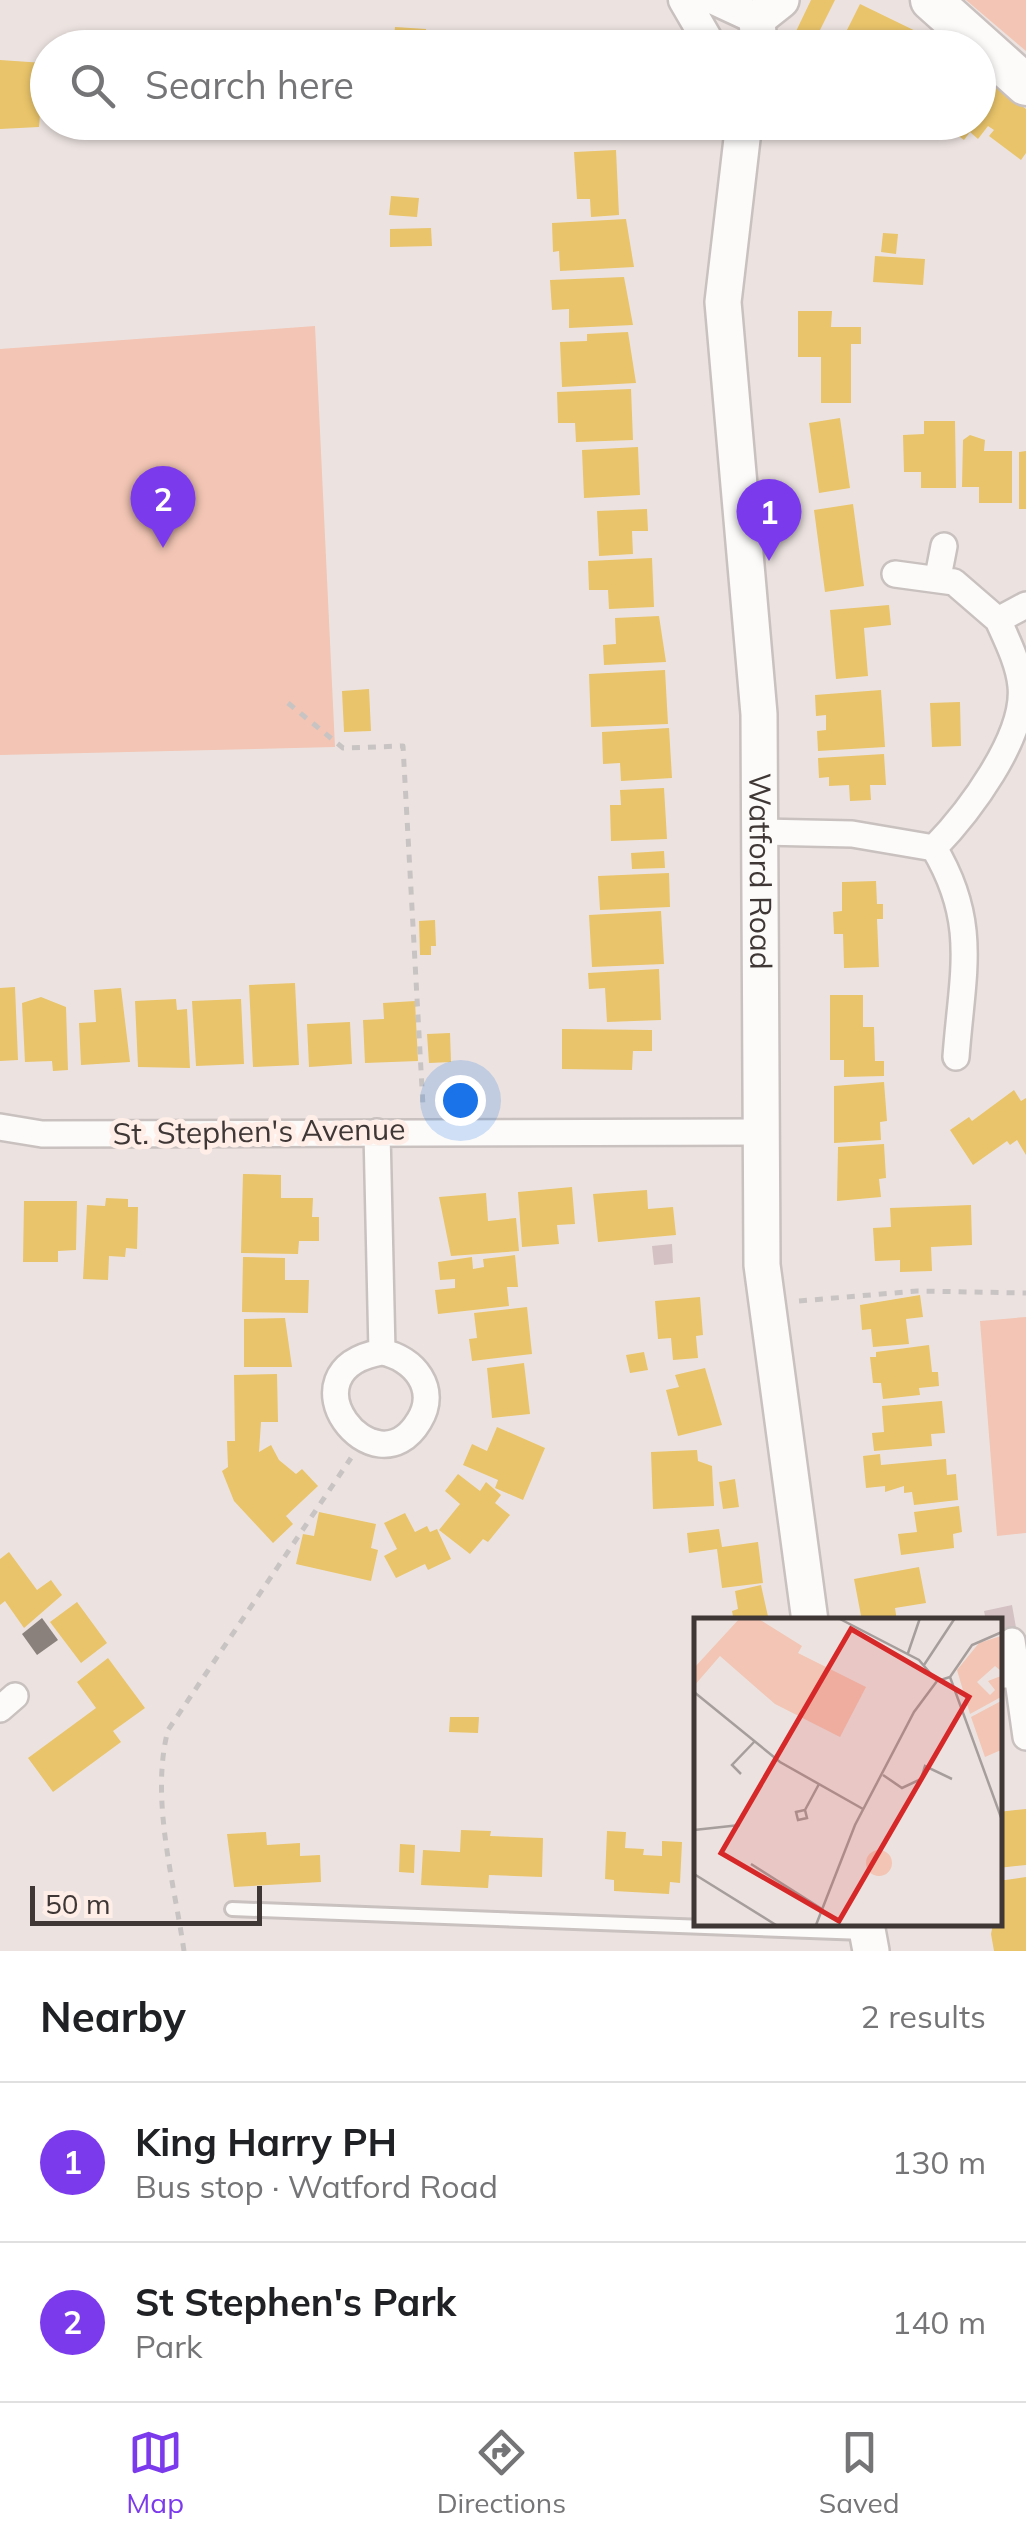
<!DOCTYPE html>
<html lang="en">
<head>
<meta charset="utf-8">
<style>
  :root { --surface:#fff; --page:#f6f6f6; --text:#202124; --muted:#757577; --line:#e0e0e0; --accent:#7c3aed }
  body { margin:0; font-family:Mulish,sans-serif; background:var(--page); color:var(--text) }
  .scale { position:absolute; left:30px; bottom:25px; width:232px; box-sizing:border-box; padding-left:10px; border:5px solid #3e3735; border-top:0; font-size:28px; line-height:35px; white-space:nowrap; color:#3e3735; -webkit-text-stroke:8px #ffeee8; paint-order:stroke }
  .you { position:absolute; left:460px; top:1100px; width:35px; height:35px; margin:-25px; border:8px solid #fff; border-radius:50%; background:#1a73e8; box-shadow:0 0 0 15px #1a73e833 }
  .badge { display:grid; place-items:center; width:65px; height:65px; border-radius:50%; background:var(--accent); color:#fff; font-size:32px; font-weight:700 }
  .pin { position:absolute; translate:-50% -82px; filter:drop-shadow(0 2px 5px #0008) }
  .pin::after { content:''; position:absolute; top:52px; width:35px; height:30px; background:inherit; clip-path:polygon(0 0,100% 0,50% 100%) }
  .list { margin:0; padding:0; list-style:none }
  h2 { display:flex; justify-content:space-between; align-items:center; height:130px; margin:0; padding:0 40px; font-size:42px }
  h2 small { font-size:32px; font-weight:400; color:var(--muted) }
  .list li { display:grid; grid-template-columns:65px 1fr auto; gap:30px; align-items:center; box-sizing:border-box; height:160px; padding:0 40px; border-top:2px solid var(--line) }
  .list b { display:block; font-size:38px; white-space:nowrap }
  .list p { margin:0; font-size:32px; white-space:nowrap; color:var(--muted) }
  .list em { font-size:32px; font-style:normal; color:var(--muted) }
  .icon { flex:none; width:55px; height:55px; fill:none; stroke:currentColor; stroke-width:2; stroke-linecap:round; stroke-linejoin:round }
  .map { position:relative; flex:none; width:1026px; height:1951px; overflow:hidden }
  .search { position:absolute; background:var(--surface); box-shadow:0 2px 8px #0004; left:30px; right:30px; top:30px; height:110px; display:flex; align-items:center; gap:25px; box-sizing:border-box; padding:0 35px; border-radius:55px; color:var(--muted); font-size:38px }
  .sheet { height:450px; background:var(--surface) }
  nav { display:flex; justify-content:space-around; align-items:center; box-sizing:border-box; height:140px; border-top:2px solid var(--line); background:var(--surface); font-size:28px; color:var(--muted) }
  nav a { display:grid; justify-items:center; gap:5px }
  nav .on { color:var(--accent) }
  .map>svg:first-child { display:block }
</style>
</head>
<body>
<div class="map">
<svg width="1026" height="1951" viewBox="0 0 1026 1951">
  <rect width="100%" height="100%" fill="#ece3e0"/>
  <!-- green -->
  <path fill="#f2c5b4" d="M966,0H1026V51L1020,46Z
    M315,326L335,747L0,755V349Z
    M1026,1317V1533L997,1536L980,1321Z"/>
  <!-- homes -->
  <path fill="#e9c46a" d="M811,0H835L811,48H788Z
    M860,4L930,38L925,48H857L842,40Z
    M395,27L426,29V36L447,38L446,48H393Z
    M335,34L387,38L386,48H334Z
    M282,36L330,40L329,48H281Z
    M0,60L44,63L39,127L0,129Z
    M978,73L1026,109V153L1021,160L989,136L994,130L988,126L978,139L970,132L964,140L956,134L965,122H978Z
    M616,150L619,215L591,217L590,199H577L574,152Z
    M391,196L419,198L417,217L389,215Z
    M626,219L634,267L560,271L559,251L553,252L552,223Z
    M431,228L432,246L390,247V229Z
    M883,233L898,234L896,254L881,252Z
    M875,256L925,259L923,285L873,282Z
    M624,277L633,325L569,328V309L552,310L550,280Z
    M798,311H832L831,327H861V344H851V403H821V357H798Z
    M628,332L636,383L562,387L560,342L587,341V334Z
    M631,389L633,440L576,442L575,423H558L557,392Z
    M840,418L850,488L819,493L809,423Z
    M924,421H955L956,488H921V472H904L903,435L924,434Z
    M970,435L985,440L984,451H1012V503H979V487H962L963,440Z
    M638,447L640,495L584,498L582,450Z
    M1026,451V509H1019V452Z
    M853,504L864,586L825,592L814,510Z
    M647,509L648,531H632L633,554L599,556L597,511Z
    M652,558L654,607L609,609L608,590H589L588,561Z
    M889,605L891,625L864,628L868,676L836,679L830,610Z
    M659,616L666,662L604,665L603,645L616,644L615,618Z
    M665,670L668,724L591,727L589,674Z
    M369,689L371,731L344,732L342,691Z
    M881,690L885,747L818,751L817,731L826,730V715L816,716L815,695Z
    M960,702L961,746L932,747L930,703Z
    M669,728L672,778L621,781L620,763L603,764L602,732Z
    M884,754L886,785H870L871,800L850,801L849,785L829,786V777L819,778L818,758Z
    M664,788L667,839L611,841L610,805H621L620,790Z
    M664,851L665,868L632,869L631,853Z
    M669,873L670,907L600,910L598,876Z
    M876,881L877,904H883V919H877L879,967L844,968L843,934H834L833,912L842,911V882Z
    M661,911L664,964L592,967L589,915Z
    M435,920L436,946H431V955H420L419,921Z
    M659,969L661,1020L607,1022L605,988L589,989L588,973Z
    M295,983L299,1065L253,1067L249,985Z
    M15,987L18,1060L0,1061V988Z
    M121,988L130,1062L81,1065L79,1023L96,1022L94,990Z
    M830,995H863V1027H874L875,1061H884V1076L844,1077V1060H830Z
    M41,997L66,1007L68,1070L53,1071L52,1061L25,1062L22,1003Z
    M176,999L177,1010L187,1009L190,1068L138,1067L135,1001Z
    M241,999L244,1064L196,1066L192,1001Z
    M415,1001L418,1061L365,1063L363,1020L384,1019L383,1003Z
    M350,1022L352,1064L309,1067L307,1024Z
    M562,1029L652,1030V1051H633L632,1070L562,1069Z
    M450,1033L451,1062L429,1063L427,1034Z
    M884,1082L887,1121L880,1122L881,1140L834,1143V1086Z
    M1014,1090L1021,1101L1026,1098V1155L1017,1140L1010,1145L1007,1141L973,1165L950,1130L969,1117L972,1121Z
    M884,1144L886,1178L879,1179L881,1197L837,1201L838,1147Z
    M243,1174L281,1175V1198H313L312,1217H319V1241H299L298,1254L241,1253Z
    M572,1187L575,1224L557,1225L559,1244L522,1247L518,1192Z
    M647,1190L648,1209L673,1207L676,1235L598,1242L593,1194Z
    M486,1193L488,1221L516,1218L519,1251L451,1256L439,1197Z
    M106,1198L128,1199V1207H138L137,1249L126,1248L125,1257L109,1256L108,1280L83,1279L87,1205L105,1206Z
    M24,1201H77L76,1250L58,1251V1262H23Z
    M971,1205L972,1245L931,1247L932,1271L900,1272V1260L875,1261L873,1228L891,1227L890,1208Z
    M515,1255L518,1287H507L509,1306L438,1314L435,1290L455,1288V1279L440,1280L438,1262L472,1257L473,1269L484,1267L483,1259Z
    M243,1257L285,1258V1280H309L308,1313L242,1312Z
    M920,1295L923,1317L906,1319L909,1344L873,1347L871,1329L862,1330L860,1305Z
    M700,1297L703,1335L696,1336L698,1358L673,1360L671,1338L658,1339L655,1301Z
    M527,1307L532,1354L472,1361L469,1339L477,1338L474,1313Z
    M285,1318L292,1367H244V1319Z
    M929,1345L932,1372H938L939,1386L919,1388L920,1395L883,1399L881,1383H873L870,1357H876V1352Z
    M644,1352L648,1370L630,1373L626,1355Z
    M524,1363L530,1414L492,1418L487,1368Z
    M705,1368L722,1425L678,1436L666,1390L679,1387L675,1375Z
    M277,1374L278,1422H261L259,1452L271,1445L279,1460L296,1474L302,1469L318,1486L286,1516L293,1524L273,1543L234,1501L222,1471L228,1467L227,1441H235L234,1375Z
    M942,1401L945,1433L931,1434L932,1446L874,1451L872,1433L884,1432L882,1406Z
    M497,1427L545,1448L523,1500L495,1488L498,1480L463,1465L472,1444L487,1451Z
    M697,1450L698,1461L712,1466L714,1506L653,1509L651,1452Z
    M880,1454L881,1465L946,1459L947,1475L956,1474L958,1500L914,1505L912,1492L904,1493V1486L885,1492V1486L866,1488L863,1456Z
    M458,1474L480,1491L486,1482L501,1495L495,1503L510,1515L488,1542L483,1539L470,1554L439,1530L460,1504L445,1491Z
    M735,1479L739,1507L723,1509L719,1482Z
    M959,1506L962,1532L953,1534L954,1548L901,1555L898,1534L917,1532L914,1512Z
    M319,1512L376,1524L371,1548L378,1550L371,1581L296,1564L303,1534L314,1536Z
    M405,1513L415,1532L427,1526L430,1532L437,1529L451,1559L428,1570L425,1564L396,1578L384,1556L397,1549L384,1523Z
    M719,1529L722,1547L758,1542L763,1583L722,1588L717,1549L689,1553L687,1533Z
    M9,1552L37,1590L51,1580L62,1595L24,1628L5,1601L0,1605V1559Z
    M919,1567L926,1603L895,1608L897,1621H862L854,1579Z
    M761,1585L769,1621H734L732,1611L738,1609L735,1591Z
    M77,1602L107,1643L81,1663L50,1622Z
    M108,1658L145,1708L113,1731L121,1742L53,1792L28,1758L96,1708L77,1682Z
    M450,1717H479L478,1733L449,1732Z
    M1026,1809V1865L998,1868V1812Z
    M461,1830L491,1831L490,1836L543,1838L542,1877L489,1875L488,1888L421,1885L423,1850L460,1852Z
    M607,1831L626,1832L625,1848L644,1849L643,1855L662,1856V1841L682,1842L680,1883L670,1882L669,1894L614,1891V1880L605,1879Z
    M266,1832L267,1845L300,1843V1856L320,1855L321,1882L234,1887L227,1834Z
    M400,1844L415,1845L414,1873L399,1872Z
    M1026,1877V1951H994L991,1934L993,1924H998V1881Z"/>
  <!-- industry -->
  <path fill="#8a817c" d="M42,1618L58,1640L37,1655L22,1634Z"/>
  <!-- building -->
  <path fill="#d4c1c4" d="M672,1244L673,1263L654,1265L652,1246Z
    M1012,1605L1017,1633L998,1637V1621H986L984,1611Z"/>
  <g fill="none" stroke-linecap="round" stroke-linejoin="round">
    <defs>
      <path id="service" d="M232,1909L864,1933"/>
      <path id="minor" d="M895,574L954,582L998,620
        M938,577L944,546
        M761,832L852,834L934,848C968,813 1026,737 1021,686C1019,664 1007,640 998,620L1026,605
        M934,848C979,923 962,974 956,1057
        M0,1127L42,1134L758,1132
        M377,1132L382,1352C278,1370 375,1495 419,1421C439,1389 414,1358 382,1352
        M1017,1673L1026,1737
        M998,1676L1017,1673L1012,1641
        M0,1709L15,1696"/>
      <path id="tertiary" d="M684,0L712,48
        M716,0L757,19"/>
      <g id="secondary">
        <path d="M759,48L757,19L781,0"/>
        <path id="s1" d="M744,122L723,302L759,714L762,1265L810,1621"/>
        <path d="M866,1924L871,1951"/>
      </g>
      <path id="primary" d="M931,0L1026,85"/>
    </defs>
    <!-- service casing -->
    <use href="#service" stroke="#c8c1bf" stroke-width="18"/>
    <!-- minor casing -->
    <use href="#minor" stroke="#c8c1bf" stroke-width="30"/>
    <!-- tertiary casing -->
    <use href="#tertiary" stroke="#c8c1bf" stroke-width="35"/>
    <!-- secondary casing -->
    <use href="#secondary" stroke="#c8c1bf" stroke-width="40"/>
    <!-- primary casing -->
    <use href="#primary" stroke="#c8c1bf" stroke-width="45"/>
    <!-- path -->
    <path stroke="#c8c4c3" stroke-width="5" stroke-dasharray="8 8" stroke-linecap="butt" d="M288,703L343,748L403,746L423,1106
      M799,1301L917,1291L1026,1293
      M184,1951C174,1881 150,1799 168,1730L351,1458"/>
    <!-- service -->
    <use href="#service" stroke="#fcfbfa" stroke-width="12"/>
    <!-- minor -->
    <use href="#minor" stroke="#fcfbfa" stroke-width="25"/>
    <!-- tertiary -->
    <use href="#tertiary" stroke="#fcfbfa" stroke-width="30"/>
    <!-- secondary -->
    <use href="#secondary" stroke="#fcfbfa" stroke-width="35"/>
    <!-- primary -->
    <use href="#primary" stroke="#fcfbfa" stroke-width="40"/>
  </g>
  <g text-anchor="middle" stroke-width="10" stroke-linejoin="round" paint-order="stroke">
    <!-- street labels -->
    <g font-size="30" fill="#3e3735" stroke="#ffeee8">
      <text dy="10" stroke="none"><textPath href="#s1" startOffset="752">Watford Road</textPath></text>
      <text transform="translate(259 1132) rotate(-1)" y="10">St. Stephen's Avenue</text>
    </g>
  </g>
  <!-- overview -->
  <g transform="translate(694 1618)">
    <rect width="308" height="308" fill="#ece3e0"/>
    <path d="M46,0H63L108,28L104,35L172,69L146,119L81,86L26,38L0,68V50ZM307,18V53L301,48L283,64L296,77L301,72L294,63L307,58V79L276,96L263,52L285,25ZM307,83V132L291,139L277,99ZM172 245a13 13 0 1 1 26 0a13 13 0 1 1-26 0Z" fill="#f2c5b4"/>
    <path fill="none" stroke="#a69e9c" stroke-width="2.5" d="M144,0L225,42L242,62M214,35L226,0M230,47L261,0M256,59L308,202M256,59L278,27L308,14M0,74L86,144L169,191M47,156L38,147L61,123M189,157L208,170L227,161L231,148L258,161M111,192L113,200L104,202L102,194L111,192L125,166M0,212L46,207M57,246L128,291M0,256L82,307M122,307L161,207L220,94L243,63L256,59"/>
    <path fill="#d62828" fill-opacity="0.15" stroke="#d62828" stroke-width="5" d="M157,11L275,79L145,303L27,235Z"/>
    <rect width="308" height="308" fill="none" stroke="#3e3735" stroke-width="5"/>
  </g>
</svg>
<div class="scale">50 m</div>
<div class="you"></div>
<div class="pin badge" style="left:769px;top:561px">1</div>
<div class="pin badge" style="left:163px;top:548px">2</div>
<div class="search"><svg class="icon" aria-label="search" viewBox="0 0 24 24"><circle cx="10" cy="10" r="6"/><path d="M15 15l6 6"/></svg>Search here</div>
</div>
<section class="sheet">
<h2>Nearby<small>2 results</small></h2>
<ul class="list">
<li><span class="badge">1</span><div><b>King Harry PH</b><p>Bus stop · Watford Road</p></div><em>130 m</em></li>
<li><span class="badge">2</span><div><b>St Stephen's Park</b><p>Park</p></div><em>140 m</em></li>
</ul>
</section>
<nav>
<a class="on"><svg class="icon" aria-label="map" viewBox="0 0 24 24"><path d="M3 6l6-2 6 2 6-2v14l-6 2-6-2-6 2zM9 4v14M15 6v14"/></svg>Map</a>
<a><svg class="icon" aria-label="directions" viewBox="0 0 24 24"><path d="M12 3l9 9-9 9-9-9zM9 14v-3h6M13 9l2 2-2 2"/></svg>Directions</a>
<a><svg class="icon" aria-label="saved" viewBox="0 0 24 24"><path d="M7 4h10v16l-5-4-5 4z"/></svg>Saved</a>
</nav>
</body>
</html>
